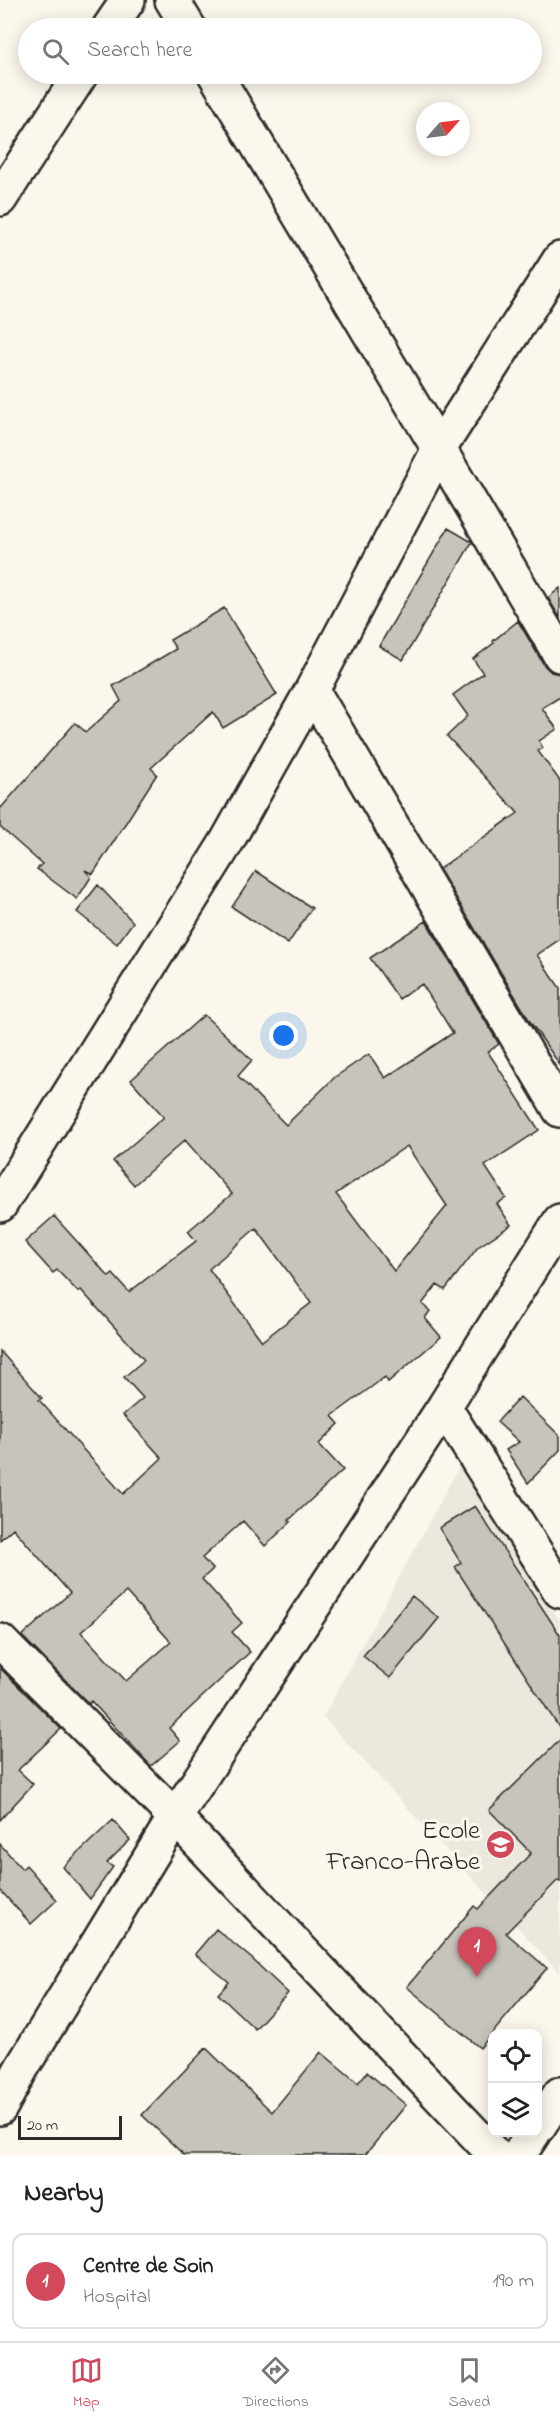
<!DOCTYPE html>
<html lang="en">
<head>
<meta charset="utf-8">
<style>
  :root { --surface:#fff; --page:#f6f6f6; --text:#222; --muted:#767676; --line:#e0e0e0; --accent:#d1495b }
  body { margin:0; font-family:"Indie Flower",sans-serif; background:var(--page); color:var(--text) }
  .controls { position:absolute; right:18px; bottom:18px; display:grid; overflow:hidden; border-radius:12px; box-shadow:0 3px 15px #0003 }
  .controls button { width:54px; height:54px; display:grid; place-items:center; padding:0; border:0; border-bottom:2px solid var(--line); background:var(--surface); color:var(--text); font:30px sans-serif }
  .compass { position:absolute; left:416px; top:102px; width:54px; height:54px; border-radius:50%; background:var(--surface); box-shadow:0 3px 15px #0003; rotate:62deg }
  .scale { position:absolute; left:18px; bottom:15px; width:104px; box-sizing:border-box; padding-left:6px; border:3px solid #2b2b2b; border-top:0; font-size:16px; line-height:21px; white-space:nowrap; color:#2b2b2b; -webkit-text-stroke:4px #fbf7ec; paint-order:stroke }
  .you { position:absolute; left:284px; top:1036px; width:21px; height:21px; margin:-15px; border:4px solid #fff; border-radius:50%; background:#1a73e8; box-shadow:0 0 0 9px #1a73e833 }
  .badge { display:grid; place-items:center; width:39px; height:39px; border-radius:50%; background:var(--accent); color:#fff; font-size:20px; font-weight:700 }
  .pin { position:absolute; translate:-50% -50px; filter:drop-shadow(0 2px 3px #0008) }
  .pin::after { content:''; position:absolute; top:32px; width:21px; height:18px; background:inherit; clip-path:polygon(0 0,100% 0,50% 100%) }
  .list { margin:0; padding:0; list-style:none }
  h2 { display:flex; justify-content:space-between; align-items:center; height:78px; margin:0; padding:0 24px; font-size:26px }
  h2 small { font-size:20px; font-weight:400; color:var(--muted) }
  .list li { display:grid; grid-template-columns:39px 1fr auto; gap:18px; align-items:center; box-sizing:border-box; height:96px; margin:0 12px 12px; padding:0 12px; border:2px solid var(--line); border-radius:12px }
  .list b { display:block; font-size:22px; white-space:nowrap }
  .list p { margin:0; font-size:20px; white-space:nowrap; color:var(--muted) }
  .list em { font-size:20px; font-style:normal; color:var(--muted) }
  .icon { flex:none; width:33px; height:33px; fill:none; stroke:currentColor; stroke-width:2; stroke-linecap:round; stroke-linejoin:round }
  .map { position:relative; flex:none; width:560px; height:2155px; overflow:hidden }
  .search { position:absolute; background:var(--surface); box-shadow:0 3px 15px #0003; left:18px; right:18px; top:18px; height:66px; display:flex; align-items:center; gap:15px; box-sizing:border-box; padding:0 21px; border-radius:33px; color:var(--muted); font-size:22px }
  .sheet { height:186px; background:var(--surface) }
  nav { display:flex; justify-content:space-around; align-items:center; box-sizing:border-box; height:84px; border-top:2px solid var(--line); background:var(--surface); font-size:16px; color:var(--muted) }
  nav a { display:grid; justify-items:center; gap:3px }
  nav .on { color:var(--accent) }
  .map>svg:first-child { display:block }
</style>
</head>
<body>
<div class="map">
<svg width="560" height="2155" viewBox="0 0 560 2155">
  <rect width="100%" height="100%" fill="#fbf7ec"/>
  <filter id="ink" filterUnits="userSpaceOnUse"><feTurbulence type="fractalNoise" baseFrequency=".0167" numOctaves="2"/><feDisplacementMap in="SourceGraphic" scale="12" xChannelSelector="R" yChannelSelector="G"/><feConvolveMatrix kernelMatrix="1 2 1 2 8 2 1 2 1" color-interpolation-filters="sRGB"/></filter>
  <g filter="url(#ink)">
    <!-- built -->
    <path fill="#ebe8de" d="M459,1467L560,1621V1973L323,1717Z"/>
    <!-- building -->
    <path fill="#c7c4bc" stroke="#2b2b2b" stroke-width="1.5" fill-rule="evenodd" d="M448,528L472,542L403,660L379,646Z
      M560,588V618L548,598Z
      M224,608L277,695L223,728L213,712L151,768L157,774L93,874L85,870L91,877L77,899L37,869L42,864L0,827V809L75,723L86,732L121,701L113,686L176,649L170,640Z
      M518,621L544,665L551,672L560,674V697L542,708L557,729L539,741L543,748L538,751L560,781V939L537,955L560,988V1065L531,1023L439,869L518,813L447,736L468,716L453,695L483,673L473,659L494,643L493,641Z
      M256,871L312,908L288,944L232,907Z
      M98,885L133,922L117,944L77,912Z
      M426,921L499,1044L488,1052L539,1130L485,1166L506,1198L497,1204L511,1225L478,1247L445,1290L437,1285L422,1304L430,1311L425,1318L441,1337L388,1382L385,1377L332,1416L339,1424L319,1444L343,1470L289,1520L291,1522L265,1546L243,1521L202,1558L213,1569L202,1579L242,1623L232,1632L250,1652L169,1728L180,1741L151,1766L91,1701L89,1704L22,1636L70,1593L13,1528L0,1540V1351L42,1398L39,1400L123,1494L162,1458L123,1415L143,1398L124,1377L144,1360L81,1290L78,1292L57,1270L53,1273L25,1242L54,1216L109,1277L113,1274L129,1292L196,1241L188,1231L232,1194L185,1140L134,1185L113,1161L164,1117L131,1080L204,1015L252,1060L238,1076L286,1125L335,1077L369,1054L385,1078L453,1033L422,984L399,999L370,958ZM407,1146L447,1206L394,1271L336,1194ZM256,1228L311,1303L262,1341L209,1269ZM126,1592L171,1642L126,1681L81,1632Z
      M520,1397L560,1436V1450L528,1483L506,1450L519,1442L497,1422Z
      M475,1506L560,1635V1729L455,1567L461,1563L439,1528Z
      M412,1596L439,1618L390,1678L363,1656Z
      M0,1668L61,1729L18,1770L33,1784L0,1820Z
      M560,1740V1882L558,1880L506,1933L547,1968L480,2048L407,1987L474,1906L478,1909L531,1853L489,1810Z
      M113,1820L130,1840L107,1863L113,1867L90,1899L63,1867Z
      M0,1844L22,1869L26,1865L57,1900L31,1924L0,1890Z
      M216,1929L251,1958L288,1993L255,2029L218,1994L229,1982L195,1954Z
      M206,2048L272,2112L321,2052L358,2083L367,2072L406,2105L365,2155H184L142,2115Z"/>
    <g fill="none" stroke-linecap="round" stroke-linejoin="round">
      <defs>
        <path id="minor" d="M172,0L189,28
          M109,28L128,0
          M0,199L81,74
          M560,259L439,449L560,655
          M312,690L560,1110
          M0,1205L226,843L312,690L439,449L215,74
          M444,1407L560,1591
          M0,1641L175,1817L495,2155
          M0,2108L21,2069L175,1817L444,1407L560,1221
          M538,2127L560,2094
          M519,2155L534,2132"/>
      </defs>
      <!-- minor casing -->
      <use href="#minor" stroke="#2b2b2b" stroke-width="38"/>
      <!-- minor -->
      <use href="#minor" stroke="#fbf7ec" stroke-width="33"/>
    </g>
  </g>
  <!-- icons -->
  <defs>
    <symbol id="school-disc" viewBox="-11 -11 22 22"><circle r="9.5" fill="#d1495b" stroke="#fbf7ec"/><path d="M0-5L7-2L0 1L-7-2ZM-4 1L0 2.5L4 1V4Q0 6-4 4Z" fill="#fff"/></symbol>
  </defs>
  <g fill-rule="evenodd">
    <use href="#school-disc" x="484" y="1828" width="33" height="33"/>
  </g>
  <g text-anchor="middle" stroke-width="6" stroke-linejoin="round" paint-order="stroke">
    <!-- poi labels -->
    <g font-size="27" fill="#2b2b2b" stroke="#fbf7ec" text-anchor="end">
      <text x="480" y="1838">Ecole<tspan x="480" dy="31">Franco-Arabe</tspan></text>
    </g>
  </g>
</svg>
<div class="controls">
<button><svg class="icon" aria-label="locate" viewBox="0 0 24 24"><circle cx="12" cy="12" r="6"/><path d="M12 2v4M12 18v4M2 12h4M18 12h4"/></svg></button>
<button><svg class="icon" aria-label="layers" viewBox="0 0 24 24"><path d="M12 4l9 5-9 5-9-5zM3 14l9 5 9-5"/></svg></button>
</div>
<svg class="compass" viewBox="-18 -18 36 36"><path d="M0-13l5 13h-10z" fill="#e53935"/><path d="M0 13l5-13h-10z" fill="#767676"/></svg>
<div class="scale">20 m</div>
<div class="you"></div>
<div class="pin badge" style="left:477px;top:1977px">1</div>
<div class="search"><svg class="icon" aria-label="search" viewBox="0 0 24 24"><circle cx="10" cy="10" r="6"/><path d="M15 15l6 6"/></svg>Search here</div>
</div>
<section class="sheet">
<h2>Nearby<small></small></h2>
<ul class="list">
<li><span class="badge">1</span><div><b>Centre de Soin</b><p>Hospital</p></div><em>190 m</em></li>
</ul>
</section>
<nav>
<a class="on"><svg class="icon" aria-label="map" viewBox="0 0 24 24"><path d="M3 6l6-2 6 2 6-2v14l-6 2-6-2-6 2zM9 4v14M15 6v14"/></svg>Map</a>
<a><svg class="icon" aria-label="directions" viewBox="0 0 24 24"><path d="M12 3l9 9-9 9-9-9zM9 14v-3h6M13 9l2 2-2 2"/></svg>Directions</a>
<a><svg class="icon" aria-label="saved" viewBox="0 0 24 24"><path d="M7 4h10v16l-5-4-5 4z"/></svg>Saved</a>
</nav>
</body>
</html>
